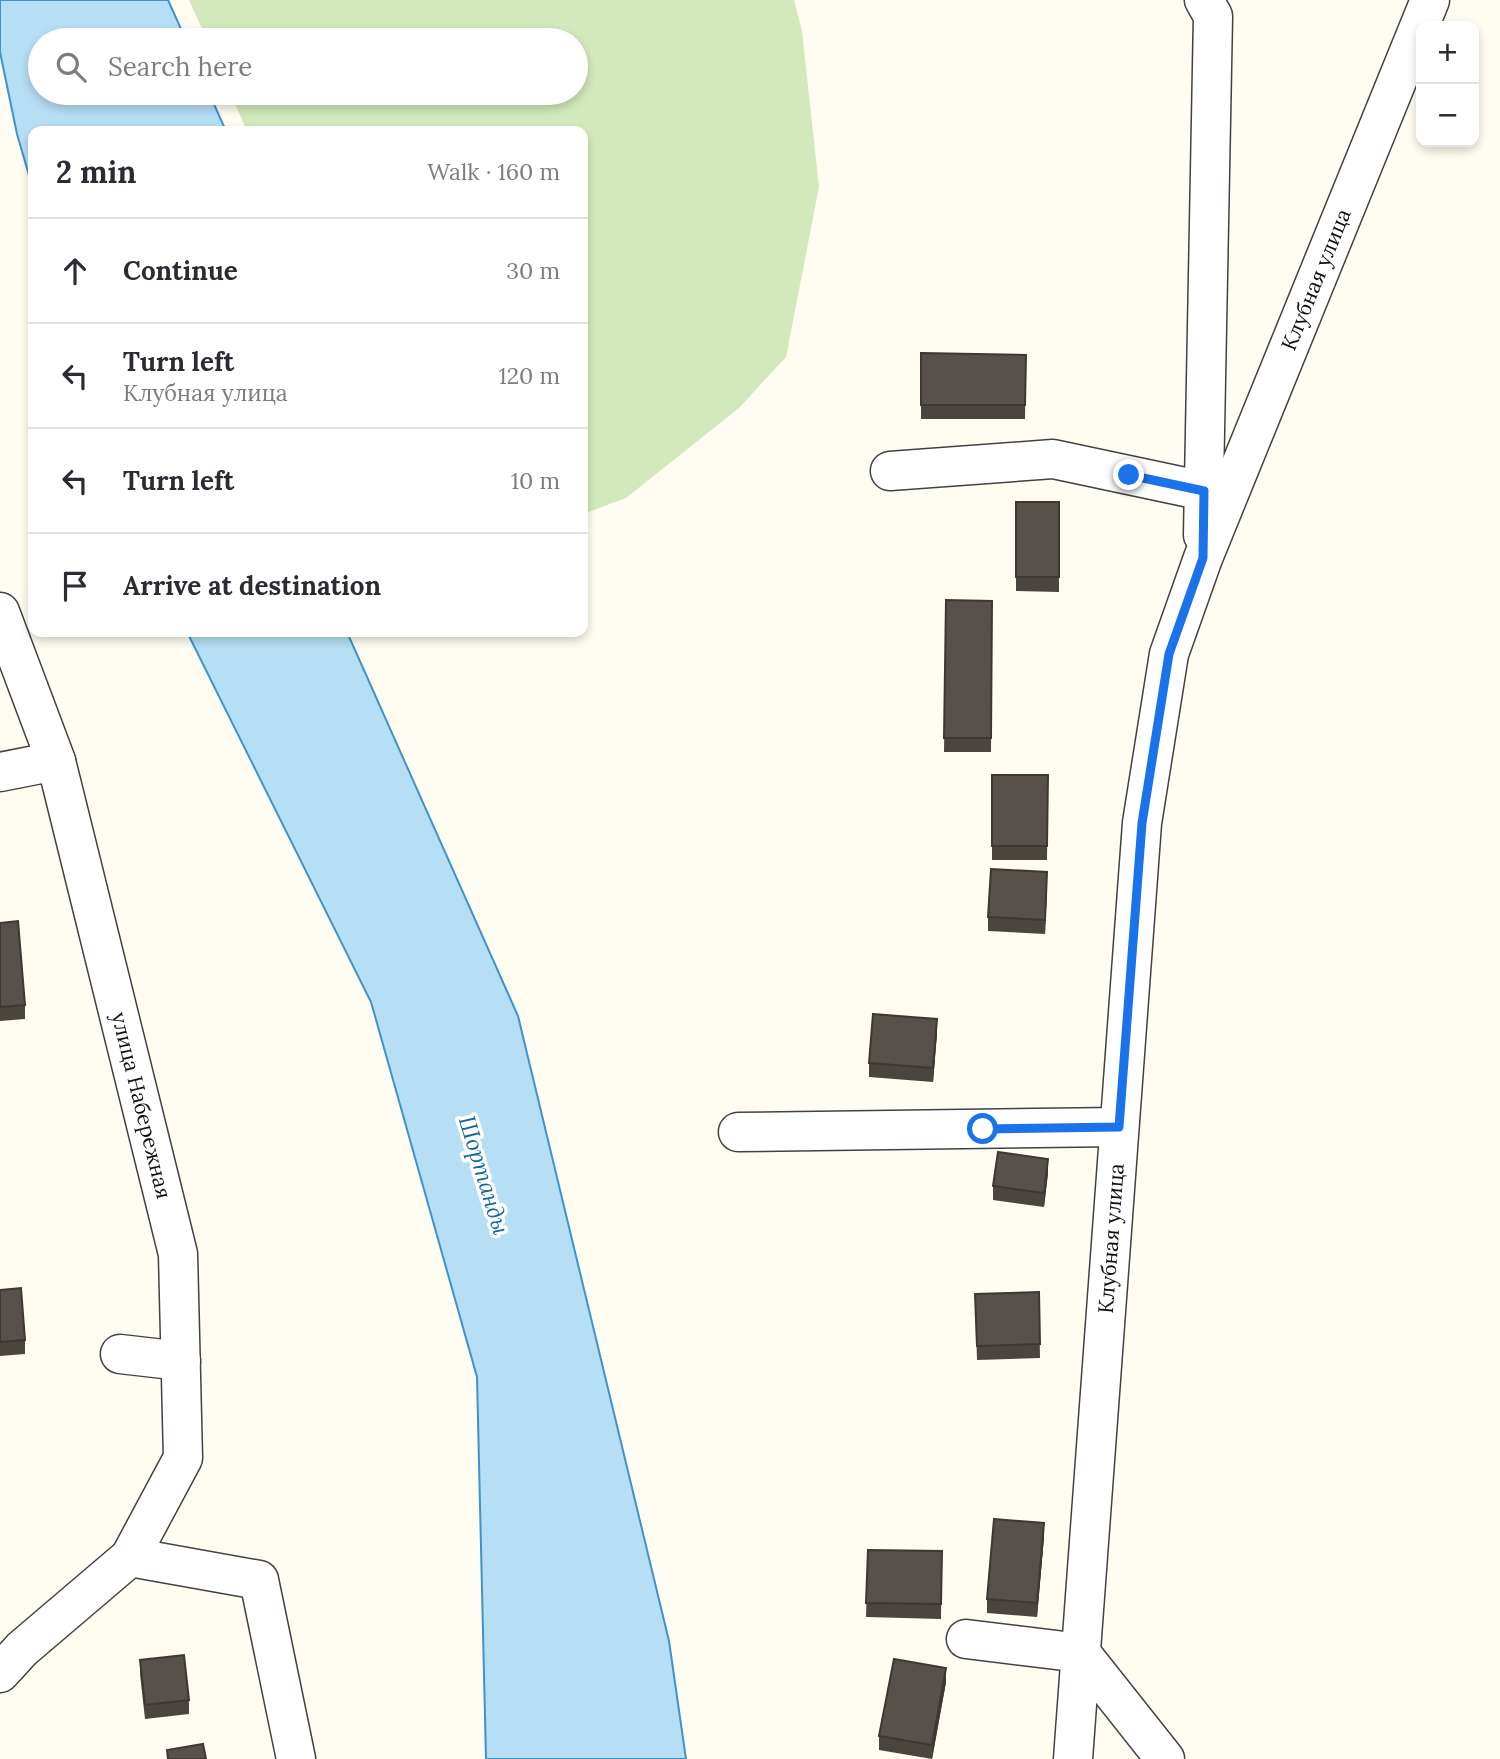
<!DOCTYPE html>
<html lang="en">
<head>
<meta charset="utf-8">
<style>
  :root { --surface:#fff; --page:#f7f7f7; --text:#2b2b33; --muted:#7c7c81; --line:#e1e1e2 }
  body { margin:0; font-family:Lora,serif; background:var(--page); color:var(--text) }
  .controls { position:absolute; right:21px; top:21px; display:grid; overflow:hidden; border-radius:14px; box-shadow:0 4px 10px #0003 }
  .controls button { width:63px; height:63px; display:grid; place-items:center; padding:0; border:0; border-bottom:2px solid var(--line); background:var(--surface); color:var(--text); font:35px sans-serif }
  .stop { position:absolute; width:21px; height:21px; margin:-16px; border:5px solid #1a73e8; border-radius:50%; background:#fff }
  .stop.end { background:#1a73e8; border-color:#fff; box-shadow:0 2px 7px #0008 }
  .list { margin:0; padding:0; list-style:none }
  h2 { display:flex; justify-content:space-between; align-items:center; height:91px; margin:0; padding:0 28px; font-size:30px }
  h2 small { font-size:23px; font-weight:400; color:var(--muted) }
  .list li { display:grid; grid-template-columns:46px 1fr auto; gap:21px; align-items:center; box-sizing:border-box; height:105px; padding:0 28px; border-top:2px solid var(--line) }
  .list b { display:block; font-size:26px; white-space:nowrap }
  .list p { margin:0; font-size:23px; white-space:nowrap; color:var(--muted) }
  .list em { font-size:23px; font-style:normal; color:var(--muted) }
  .icon { flex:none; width:38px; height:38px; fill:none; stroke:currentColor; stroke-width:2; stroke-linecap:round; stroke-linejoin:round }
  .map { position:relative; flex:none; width:1500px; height:1759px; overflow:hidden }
  .search { position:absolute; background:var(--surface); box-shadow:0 4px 10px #0003; left:28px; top:28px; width:560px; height:77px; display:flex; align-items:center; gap:18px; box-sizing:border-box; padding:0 24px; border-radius:38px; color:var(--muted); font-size:26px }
  .panel { position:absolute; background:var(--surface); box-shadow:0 4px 10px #0003; left:28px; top:126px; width:560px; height:511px; border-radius:14px }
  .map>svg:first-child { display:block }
</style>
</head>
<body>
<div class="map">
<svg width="1500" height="1759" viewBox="0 0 1500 1759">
  <rect width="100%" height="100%" fill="#fffcf1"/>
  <!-- green -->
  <path fill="#d3e9bb" d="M189,0H794L802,31L819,187L786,357L739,408L626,498L583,514V131H247L230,93H576V40H207Z"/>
  <!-- water -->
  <path fill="#b6def5" stroke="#3f93cb" stroke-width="2" d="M0,0H168L186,40H40V93H209L226,131H33V189L17,134L0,52Z
    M187,632H347L518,1016L669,1641L686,1759H486L477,1377L371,1002Z"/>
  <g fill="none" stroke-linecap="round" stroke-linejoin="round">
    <defs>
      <g id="minor">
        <path d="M890,471L1053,459L1204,491"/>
        <path d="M1203,535L1213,16L1204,0"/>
        <path id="s1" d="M0,612L56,761L178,1254L183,1458L130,1557L22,1649L0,1673"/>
        <path d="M0,772L56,761"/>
        <path d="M738,1132L1119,1127"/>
        <path d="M120,1354L181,1361"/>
        <path d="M130,1557L259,1580L296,1759"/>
        <path d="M966,1639L1081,1653L1165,1759"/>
        <path id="s2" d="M1073,1759L1142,823L1169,654L1203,558L1430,0"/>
      </g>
    </defs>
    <!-- minor casing -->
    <use href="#minor" stroke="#424242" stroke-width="41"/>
    <!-- minor -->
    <use href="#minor" stroke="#fff" stroke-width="38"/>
  </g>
  <!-- wall -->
  <path fill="#4b4540" d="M921,353L1026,355L1025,419H921Z
    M1016,502H1059V592L1016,591Z
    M946,600L992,601L991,752H944Z
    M992,775H1048L1047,860H992Z
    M1047,887L1045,934L988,931V917Z
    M0,923L25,1005V1019L0,1021Z
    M937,1033L933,1082L869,1077V1063Z
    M1048,1173L1044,1207L993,1200V1186Z
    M0,1290L25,1340V1354L0,1356Z
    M1039,1292L1040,1358L977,1360L975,1294Z
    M1044,1537L1037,1617L987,1613V1599Z
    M868,1550L942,1551L941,1619L866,1617Z
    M140,1660L189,1700V1714L145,1719L140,1674Z
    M946,1682L932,1759L879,1750V1736Z"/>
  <!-- shaded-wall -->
  <path fill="#3d3834" d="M1047,872V887L1045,934V920Z
    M937,1019V1033L933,1082V1068Z
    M1048,1159V1173L1044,1207V1193Z
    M1044,1523V1537L1037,1617V1603Z
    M946,1668V1682L932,1759V1745Z"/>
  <!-- building -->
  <path fill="#57504b" stroke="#3d3834" stroke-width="2" d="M921,353L1026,355L1025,405H921Z
    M1016,502H1059V577H1016Z
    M946,600L992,601L991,738H944Z
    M992,775H1048L1047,846H992Z
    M991,869L1047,872L1045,920L988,917Z
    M18,921L25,1005L0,1007V923Z
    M873,1014L937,1019L933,1068L869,1063Z
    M998,1152L1048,1159L1044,1193L993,1186Z
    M21,1288L25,1340L0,1342V1290Z
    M1039,1292L1040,1344L977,1346L975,1294Z
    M994,1519L1044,1523L1037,1603L987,1599Z
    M868,1550L942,1551L941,1604L866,1603Z
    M184,1655L189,1700L145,1705L140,1660Z
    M894,1659L946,1668L932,1745L879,1736Z
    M203,1744L206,1759H168L167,1750Z"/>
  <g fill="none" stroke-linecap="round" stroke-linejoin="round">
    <!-- route -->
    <path stroke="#1a73e8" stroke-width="9" d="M983,1129L1119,1127L1142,823L1169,654L1203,558L1204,491L1129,475"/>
  </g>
  <g text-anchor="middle" stroke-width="7" stroke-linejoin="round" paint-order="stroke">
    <!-- street labels -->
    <g font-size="21" fill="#0f0f0f" stroke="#fff">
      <text dy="7" stroke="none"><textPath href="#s2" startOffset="1512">Клубная улица</textPath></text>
      <text dy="7" stroke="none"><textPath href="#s1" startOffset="514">улица Набережная</textPath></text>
      <text dy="7" stroke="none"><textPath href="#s2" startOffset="522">Клубная улица</textPath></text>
    </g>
    <!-- water labels -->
    <g font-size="23" font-style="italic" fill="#1a659f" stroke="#fff">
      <text transform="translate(484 1175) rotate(73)" y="8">Шортанды</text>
    </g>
  </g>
</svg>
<div class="controls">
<button>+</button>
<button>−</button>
</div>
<div class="stop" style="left:983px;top:1129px"></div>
<div class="stop end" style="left:1129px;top:475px"></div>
<div class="search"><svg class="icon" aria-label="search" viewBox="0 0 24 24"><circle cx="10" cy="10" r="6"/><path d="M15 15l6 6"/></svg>Search here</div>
<section class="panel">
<h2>2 min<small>Walk · 160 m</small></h2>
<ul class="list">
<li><svg class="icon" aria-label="ahead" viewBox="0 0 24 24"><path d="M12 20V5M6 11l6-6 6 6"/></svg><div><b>Continue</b></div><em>30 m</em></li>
<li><svg class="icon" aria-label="left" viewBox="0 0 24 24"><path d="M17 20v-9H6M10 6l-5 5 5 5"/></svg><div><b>Turn left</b><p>Клубная улица</p></div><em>120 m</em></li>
<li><svg class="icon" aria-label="left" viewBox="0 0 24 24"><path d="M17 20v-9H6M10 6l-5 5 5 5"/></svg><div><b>Turn left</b></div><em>10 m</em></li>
<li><svg class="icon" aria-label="arrive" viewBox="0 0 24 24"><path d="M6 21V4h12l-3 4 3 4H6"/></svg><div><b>Arrive at destination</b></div></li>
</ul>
</section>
</div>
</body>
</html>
